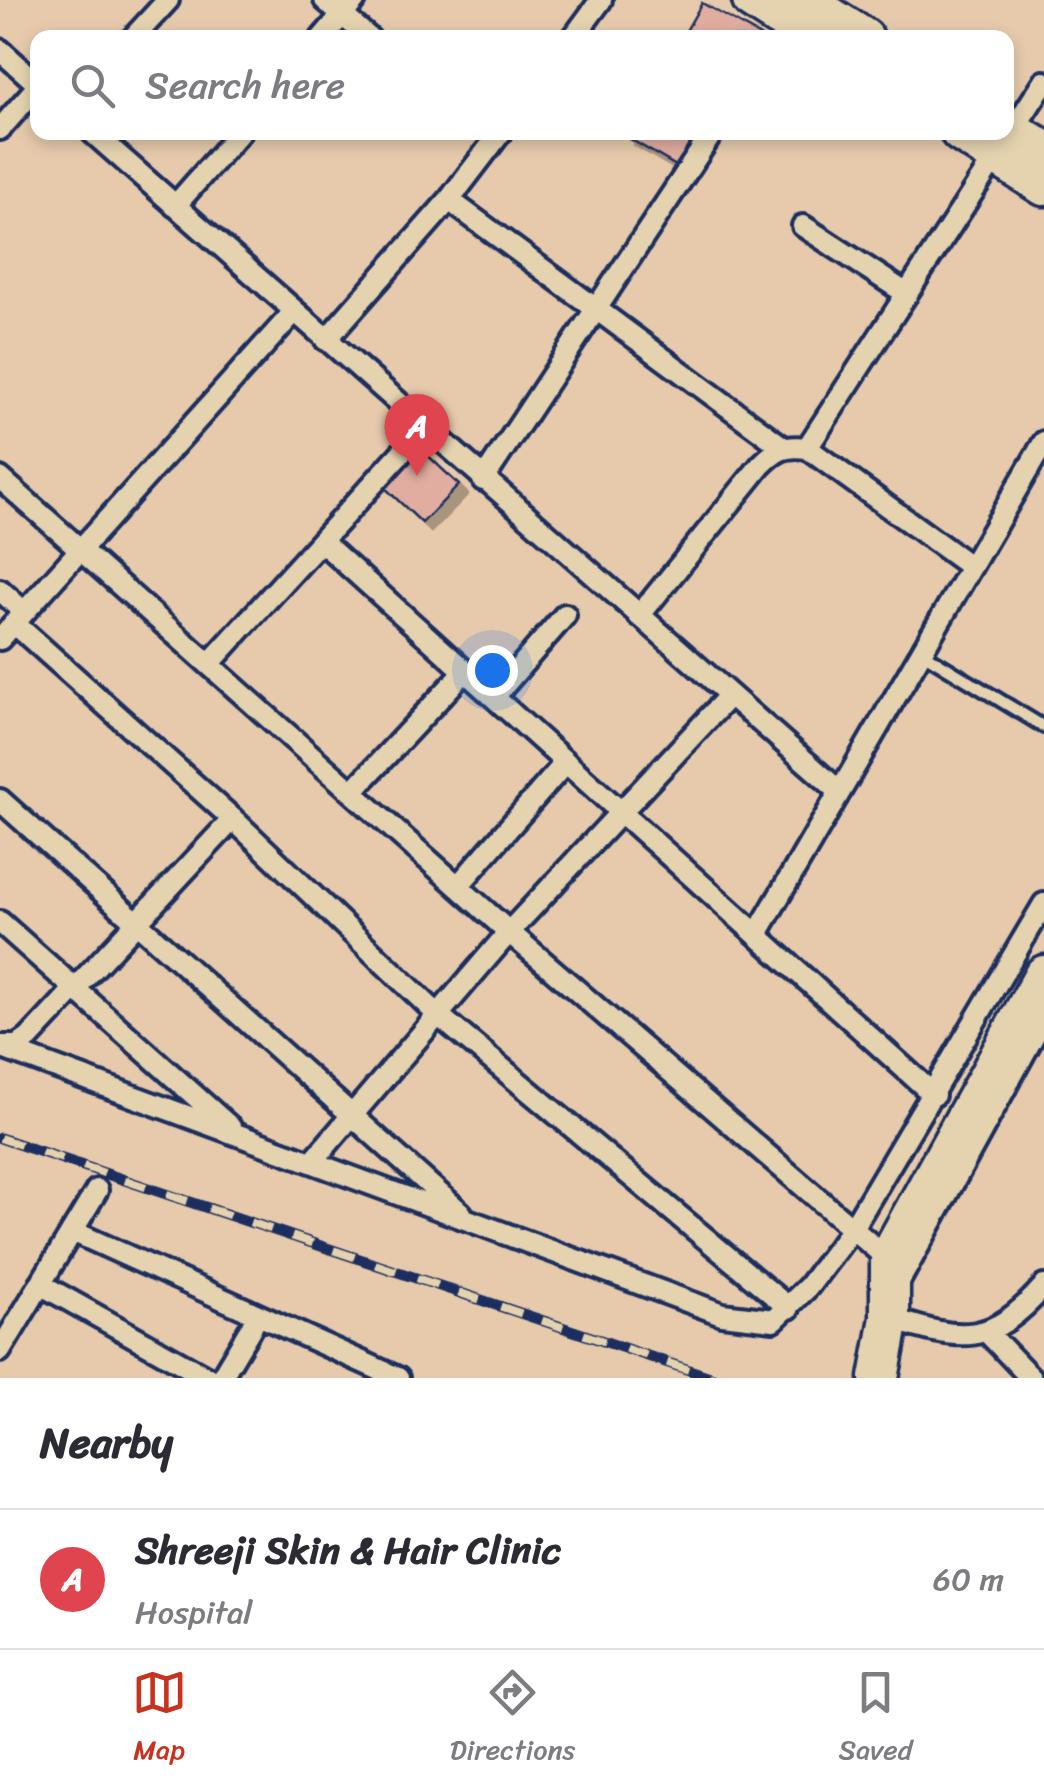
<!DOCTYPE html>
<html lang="en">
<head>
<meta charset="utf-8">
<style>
  :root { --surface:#fff; --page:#f7f7f7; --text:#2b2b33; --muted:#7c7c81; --line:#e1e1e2; --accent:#c8321e }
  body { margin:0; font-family:Sriracha,sans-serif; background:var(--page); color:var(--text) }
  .you { position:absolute; left:492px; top:670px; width:35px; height:35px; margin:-25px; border:8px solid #fff; border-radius:50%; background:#1a73e8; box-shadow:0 0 0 15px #1a73e833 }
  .badge { display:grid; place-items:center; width:65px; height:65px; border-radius:50%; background:var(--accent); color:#fff; font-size:32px; font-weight:700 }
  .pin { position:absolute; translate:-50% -82px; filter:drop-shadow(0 2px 5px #0008) }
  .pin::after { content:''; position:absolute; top:52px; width:35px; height:30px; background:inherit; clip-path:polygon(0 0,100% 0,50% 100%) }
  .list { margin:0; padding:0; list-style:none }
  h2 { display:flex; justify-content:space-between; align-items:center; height:130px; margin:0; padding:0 40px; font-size:42px }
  h2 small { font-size:32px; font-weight:400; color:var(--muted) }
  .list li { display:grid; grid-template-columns:65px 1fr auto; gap:30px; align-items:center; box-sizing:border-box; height:140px; padding:0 40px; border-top:2px solid var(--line) }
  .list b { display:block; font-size:38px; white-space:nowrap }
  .list p { margin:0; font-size:32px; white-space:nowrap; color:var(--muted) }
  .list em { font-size:32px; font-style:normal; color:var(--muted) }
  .icon { flex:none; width:55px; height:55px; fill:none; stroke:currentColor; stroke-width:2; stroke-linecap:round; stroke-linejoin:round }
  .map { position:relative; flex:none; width:1044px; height:1378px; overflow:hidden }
  .search { position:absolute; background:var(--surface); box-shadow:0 5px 15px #0003; left:30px; right:30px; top:30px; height:110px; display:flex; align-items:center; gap:25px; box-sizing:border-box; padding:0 35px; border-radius:20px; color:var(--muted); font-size:38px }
  .sheet { height:270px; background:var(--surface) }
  nav { display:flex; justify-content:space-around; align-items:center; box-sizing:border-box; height:140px; border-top:2px solid var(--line); background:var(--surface); font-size:28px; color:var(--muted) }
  nav a { display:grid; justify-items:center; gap:5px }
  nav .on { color:var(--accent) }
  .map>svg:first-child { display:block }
</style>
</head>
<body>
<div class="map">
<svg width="1044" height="1378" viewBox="0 0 1044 1378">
  <defs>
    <filter id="shadow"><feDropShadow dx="9" dy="9" stdDeviation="0" flood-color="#0004"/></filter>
  </defs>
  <rect width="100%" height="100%" fill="#e7caac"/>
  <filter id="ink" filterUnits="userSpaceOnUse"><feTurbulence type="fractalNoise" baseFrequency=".01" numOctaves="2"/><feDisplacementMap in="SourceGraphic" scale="20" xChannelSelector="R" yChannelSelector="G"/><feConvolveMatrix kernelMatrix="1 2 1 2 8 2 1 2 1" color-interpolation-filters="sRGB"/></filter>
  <g filter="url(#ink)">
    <!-- building -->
    <path fill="#e0ada0" stroke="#1b2f5e" stroke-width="2.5" filter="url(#shadow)" d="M702,3L760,36L759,38H682Z
      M627,132H705L683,170L625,136Z
      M418,446L459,485L422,523L382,485Z"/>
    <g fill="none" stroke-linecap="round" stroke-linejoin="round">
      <defs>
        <path id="lane" d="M921,652L1044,727"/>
        <path id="street" d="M325,0L369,38
          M133,38L168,0
          M322,38L355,0
          M573,38L601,0
          M0,50L38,84
          M0,129L38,86
          M92,132L840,792
          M449,200L784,448
          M175,206L240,132
          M803,226L907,294
          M326,340L449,200L501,132
          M807,448L1044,82
          M0,478L509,932L890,1261
          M483,480L713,132
          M321,541L934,1095
          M0,590L24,612
          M639,616L761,465C777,449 786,445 807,448L971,567
          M14,623L233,819L438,1015L789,1308
          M0,639L294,312
          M209,664L424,428
          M494,697L565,615
          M352,792L465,671
          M0,800L461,1213
          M458,886L566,762
          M0,922L230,1127
          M757,934L1044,442
          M2,1046H18L29,1038L233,819
          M0,1047L722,1314L774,1320L808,1287L852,1229L1044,904
          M312,1162L509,932L730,695
          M72,1231L398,1378
          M40,1284L208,1378
          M896,1287L1044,1017
          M890,1318C962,1342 991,1346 1044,1286
          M988,1333L1031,1378
          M0,1351L97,1190
          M221,1378L258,1316"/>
        <path id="highway" d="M752,0L811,38
          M804,0L864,38
          M1006,127L1044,150
          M960,132L1044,186
          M879,1378L890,1318V1261L897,1242L1044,975"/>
      </defs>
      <!-- lane casing -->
      <use href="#lane" stroke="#1b2f5e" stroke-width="18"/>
      <!-- street casing -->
      <use href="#street" stroke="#1b2f5e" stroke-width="28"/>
      <!-- highway casing -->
      <use href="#highway" stroke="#1b2f5e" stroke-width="45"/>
      <!-- lane -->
      <use href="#lane" stroke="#e5d3b0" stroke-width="10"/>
      <!-- street -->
      <use href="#street" stroke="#e5d3b0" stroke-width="20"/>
      <!-- highway -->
      <use href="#highway" stroke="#e5d3b0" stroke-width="38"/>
      <defs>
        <path id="rail" d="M0,1138L713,1378"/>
      </defs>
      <!-- rail casing -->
      <use href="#rail" stroke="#1b2f5e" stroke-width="11"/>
      <!-- rail -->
      <use href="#rail" stroke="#e5d3b0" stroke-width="8" stroke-dasharray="22" stroke-linecap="butt"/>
    </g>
  </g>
</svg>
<div class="you"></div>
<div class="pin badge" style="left:417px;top:476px;background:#e0444e">A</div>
<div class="search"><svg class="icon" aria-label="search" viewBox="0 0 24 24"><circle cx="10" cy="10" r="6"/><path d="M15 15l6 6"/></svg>Search here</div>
</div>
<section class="sheet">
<h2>Nearby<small></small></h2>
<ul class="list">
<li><span class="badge" style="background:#e0444e">A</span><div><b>Shreeji Skin &amp; Hair Clinic</b><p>Hospital</p></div><em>60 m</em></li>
</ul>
</section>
<nav>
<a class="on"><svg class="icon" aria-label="map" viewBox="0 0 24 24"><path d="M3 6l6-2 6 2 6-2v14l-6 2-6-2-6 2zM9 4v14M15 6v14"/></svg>Map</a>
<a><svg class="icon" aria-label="directions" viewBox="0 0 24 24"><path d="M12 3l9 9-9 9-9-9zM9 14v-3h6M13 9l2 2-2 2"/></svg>Directions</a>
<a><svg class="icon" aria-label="saved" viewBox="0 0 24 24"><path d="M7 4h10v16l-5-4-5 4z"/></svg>Saved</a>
</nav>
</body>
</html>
